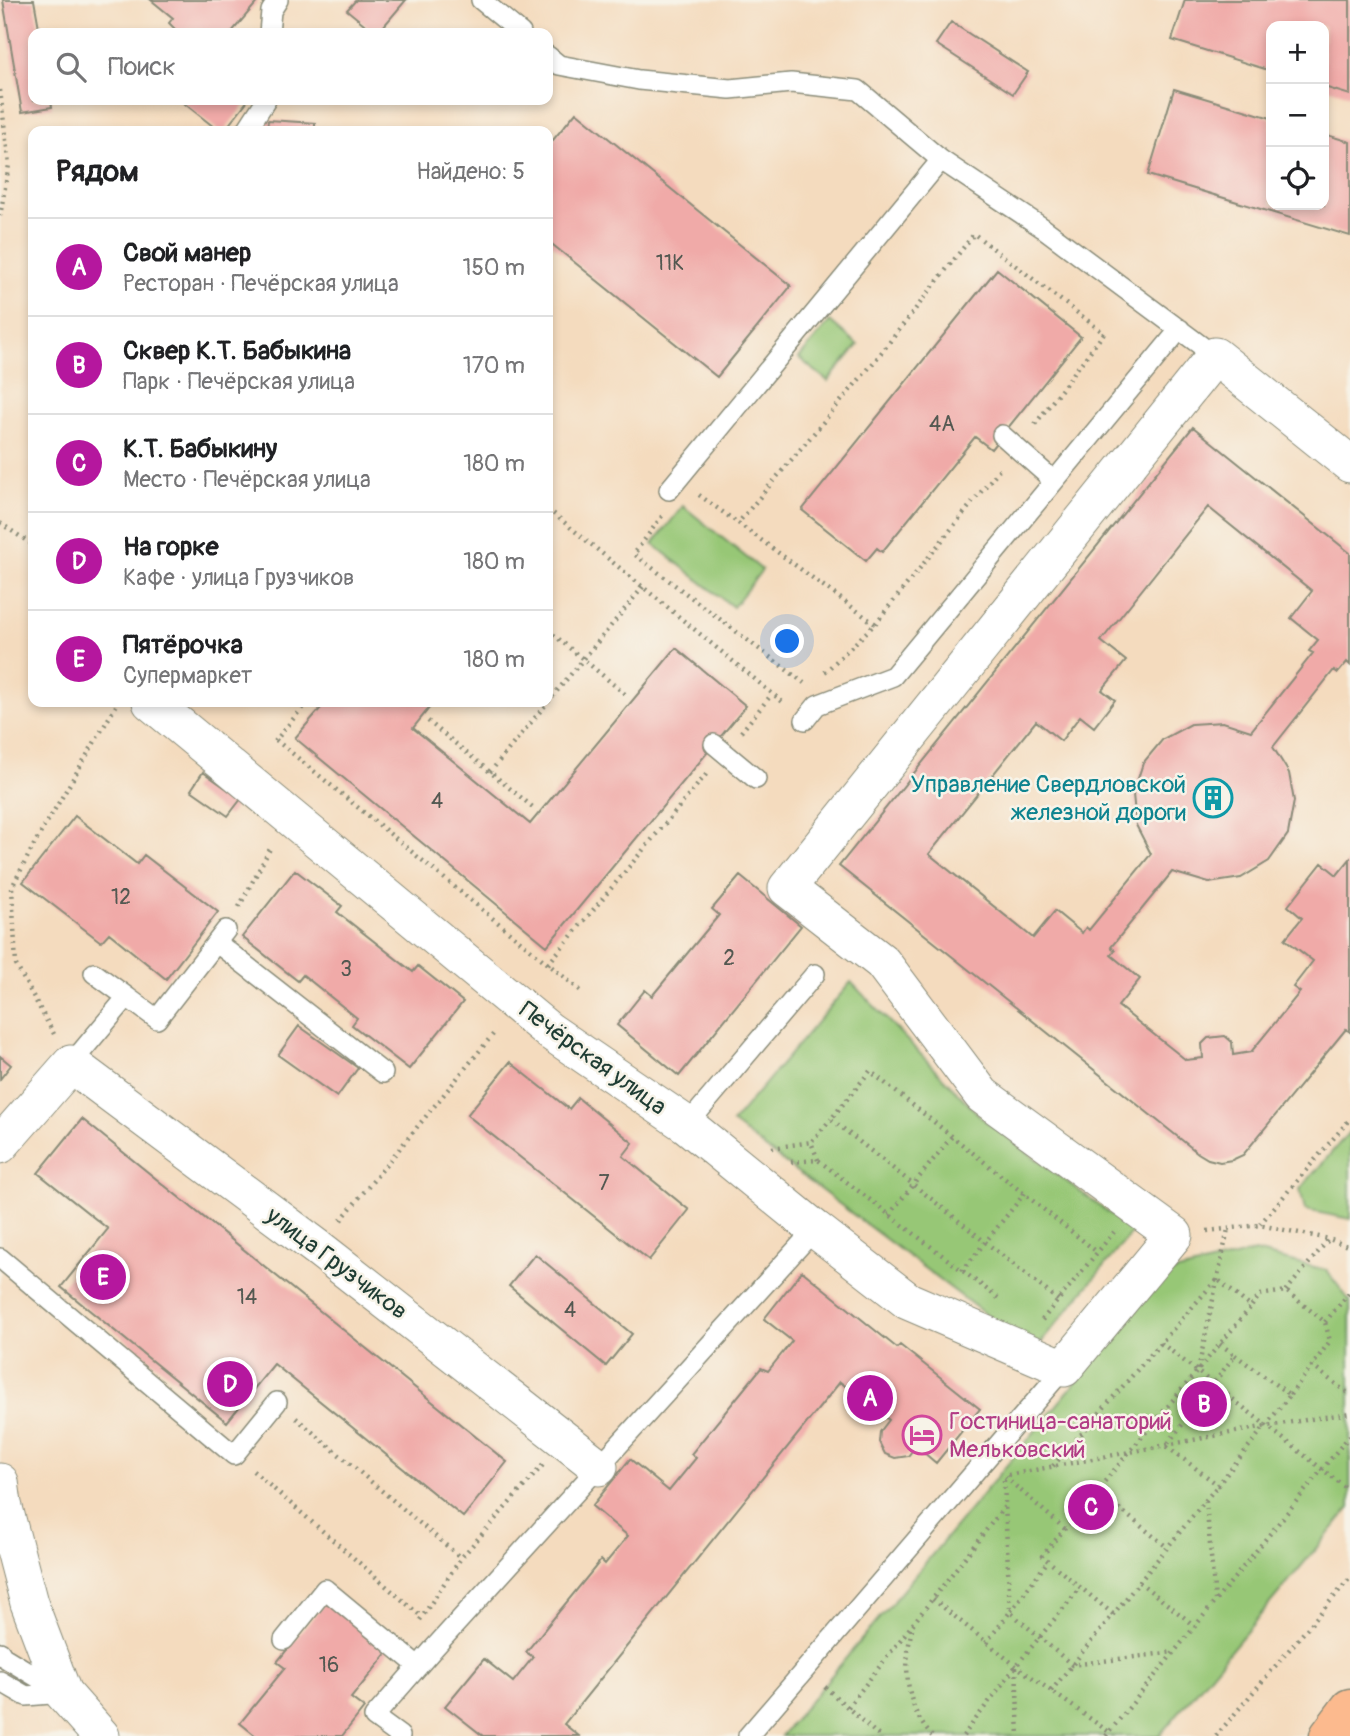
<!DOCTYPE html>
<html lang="ru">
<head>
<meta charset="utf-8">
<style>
  :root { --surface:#fff; --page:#f6f6f6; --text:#202124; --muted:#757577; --line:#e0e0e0; --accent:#b5179e }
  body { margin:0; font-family:Pangolin,sans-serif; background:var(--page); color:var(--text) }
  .controls { position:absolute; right:21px; top:21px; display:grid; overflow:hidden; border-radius:14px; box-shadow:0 4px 10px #0003 }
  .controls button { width:63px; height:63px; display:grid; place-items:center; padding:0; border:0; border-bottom:2px solid var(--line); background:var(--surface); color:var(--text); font:35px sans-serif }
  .you { position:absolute; left:788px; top:642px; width:24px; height:24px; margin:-18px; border:5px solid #fff; border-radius:50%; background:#1a73e8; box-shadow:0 0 0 10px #1a73e833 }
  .badge { display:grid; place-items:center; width:46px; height:46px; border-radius:50%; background:var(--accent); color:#fff; font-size:23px; font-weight:700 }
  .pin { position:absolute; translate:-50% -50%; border:4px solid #fff; box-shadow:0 2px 7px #0006 }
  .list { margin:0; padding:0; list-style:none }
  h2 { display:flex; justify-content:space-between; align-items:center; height:91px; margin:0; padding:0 28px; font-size:30px }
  h2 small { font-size:23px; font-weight:400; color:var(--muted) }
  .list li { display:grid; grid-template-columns:46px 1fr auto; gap:21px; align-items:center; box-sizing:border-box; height:98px; padding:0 28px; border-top:2px solid var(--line) }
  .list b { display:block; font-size:26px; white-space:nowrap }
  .list p { margin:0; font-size:23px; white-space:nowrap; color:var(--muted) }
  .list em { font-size:23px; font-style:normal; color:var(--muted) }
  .icon { flex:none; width:38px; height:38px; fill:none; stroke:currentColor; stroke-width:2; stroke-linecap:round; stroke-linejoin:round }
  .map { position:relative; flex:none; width:1350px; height:1736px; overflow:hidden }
  .search { position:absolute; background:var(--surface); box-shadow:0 4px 10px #0003; left:28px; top:28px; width:525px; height:77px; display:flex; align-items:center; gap:18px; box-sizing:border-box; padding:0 24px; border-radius:14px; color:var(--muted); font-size:26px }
  .panel { position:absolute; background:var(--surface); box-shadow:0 4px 10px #0003; left:28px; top:126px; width:525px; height:581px; border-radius:14px }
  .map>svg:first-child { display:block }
</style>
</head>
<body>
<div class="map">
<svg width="1350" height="1736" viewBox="0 0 1350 1736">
  <rect width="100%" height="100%" fill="#f7f3e8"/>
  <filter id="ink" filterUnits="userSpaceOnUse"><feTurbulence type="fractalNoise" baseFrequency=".0143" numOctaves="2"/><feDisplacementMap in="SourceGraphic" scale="14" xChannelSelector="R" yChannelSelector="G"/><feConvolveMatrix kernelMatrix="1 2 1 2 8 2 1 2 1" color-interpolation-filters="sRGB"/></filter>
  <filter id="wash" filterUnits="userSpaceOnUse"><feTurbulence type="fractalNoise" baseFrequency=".00686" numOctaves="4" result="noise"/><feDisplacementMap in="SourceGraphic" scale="28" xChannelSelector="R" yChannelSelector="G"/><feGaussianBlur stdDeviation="1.57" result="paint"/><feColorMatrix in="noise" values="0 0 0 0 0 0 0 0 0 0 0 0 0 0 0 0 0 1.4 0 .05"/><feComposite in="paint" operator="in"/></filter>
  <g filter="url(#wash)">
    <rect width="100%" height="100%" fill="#f4dbbe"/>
    <!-- green -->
    <path fill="#97c776" stroke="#5b8255" stroke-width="2" d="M830,321L858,345L828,381L799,358Z
      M683,506L762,570L733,607L653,544Z
      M851,982L983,1119L1133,1231L1034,1351L732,1123Z
      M1350,1131V1219L1305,1210L1300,1189Z
      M1255,1252L1326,1270L1350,1301V1508L1159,1736H781L1166,1274Z"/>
    <g id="blocks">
      <!-- building -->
      <path fill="#f0aaa8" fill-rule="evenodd" d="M3,0H34L40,33H33V100H51L52,107L22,112Z
        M151,0H259L231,33H172L175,29L169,23L173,18Z
        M356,0H406L378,33H375L347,10Z
        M1185,0H1350V95L1324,87V26H1271V71L1172,40Z
        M951,22L1028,72L1013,94L936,44Z
        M1174,89L1271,118V205H1324V134L1350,142V236L1148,175Z
        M180,100H248L224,131H219Z
        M576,112L791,286L717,377L548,241V146Z
        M268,120L315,123V131H267Z
        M997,269L1081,337L991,449L975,437L882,552L877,548L866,561L802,510Z
        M1193,427L1350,553V665L1347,662L1338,673L1334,670L1273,747L1289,773L1294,801L1288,834L1269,861L1241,878L1209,883L1172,872L1111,947L1115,950L1111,955L1140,979L1118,1006L1186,1060L1203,1058L1202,1044L1208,1038L1225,1036L1232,1042L1233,1055L1251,1052L1300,992L1293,987L1313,961L1285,939L1302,918L1288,906L1322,863L1337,875L1350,859V1032L1346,1029L1243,1155L1232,1160L1220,1162L1208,1159L1198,1153L839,866ZM1208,507L1312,591L1291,618L1318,640L1309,651L1313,653L1251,731L1223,722L1191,724L1163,739L1143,763L1133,794L1136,825L1151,854L1089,930L1086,927L1082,933L1055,911L1033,938L929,854L1036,721L1061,741L1080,716L1094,727L1115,700L1102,690L1126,661L1101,641Z
        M676,648L746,706L547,946L295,738L326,702H434L413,728L530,824Z
        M203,772L241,799L228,816L191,790Z
        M75,816L137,864L144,855L218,912L166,979L109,933L101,942L23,882Z
        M295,870L342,906L337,912L413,972L418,966L463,1002L409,1069L352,1025L357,1018L303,975L298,981L242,937Z
        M740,876L801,926L679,1076L617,1025L645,990L652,996L719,915L712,909Z
        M299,1026L358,1068L337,1097L278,1055Z
        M0,1056L11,1065L0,1079Z
        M510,1062L569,1109L578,1098L633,1143L623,1156L689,1210L649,1260L467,1115Z
        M82,1119L507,1462L463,1517L274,1364L227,1422L61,1287L108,1229L38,1173Z
        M535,1254L632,1334L606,1366L509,1286Z
        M802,1271L897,1348L900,1345L980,1409L936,1463L916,1446L908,1456L895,1458L885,1454L879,1442L880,1432L889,1420L840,1382L564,1724L579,1736H483L445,1706L484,1659L513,1682L533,1657L526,1652L601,1560L605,1564L628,1536L592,1506L630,1459L669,1491L696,1458L691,1454L761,1368L768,1371L792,1341L764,1319Z
        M327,1600L389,1651L351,1698L364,1708L342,1736H256L240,1723L285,1668L277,1662Z"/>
    </g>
  </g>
  <g filter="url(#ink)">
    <use href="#blocks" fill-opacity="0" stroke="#8a8c79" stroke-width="2"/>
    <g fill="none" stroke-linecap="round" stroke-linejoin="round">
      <defs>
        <path id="lane" d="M481,0L521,33
          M269,33L271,11L278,0
          M548,56L559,65L639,80L730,89L791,83L858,90L941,160L1043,228L1215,356
          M246,131L266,100
          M1002,435L1054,481
          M669,490L941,160
          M805,720L817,705L893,676L1180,329
          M714,744L756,779
          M217,943L383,1073
          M94,973L127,997
          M71,1064L127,997L157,1019L226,930
          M687,1125L815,974
          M0,1258L234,1455L277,1402
          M284,1640L325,1589L418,1666
          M0,1652L2,1656L63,1693L26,1696L0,1681
          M400,1736L374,1717L435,1647L815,1229
          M748,1736L1064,1368"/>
        <path id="street" d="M151,702L548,1030L687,1125L815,1229L908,1301L1064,1368L1174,1235L982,1095L882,962L787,888L1215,356L1350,464
          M0,1145L71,1064L318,1248L599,1467
          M0,1482L3,1504L29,1603L63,1693L101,1736"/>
        <path id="primary" d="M1329,1736L1350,1708"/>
      </defs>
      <!-- lane casing -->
      <use href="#lane" stroke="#8a8c79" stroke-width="22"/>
      <!-- street casing -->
      <use href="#street" stroke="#8a8c79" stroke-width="39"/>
      <!-- primary casing -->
      <use href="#primary" stroke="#8a8c79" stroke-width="41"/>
      <!-- path -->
      <path stroke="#8a8c79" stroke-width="4.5" stroke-dasharray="2 5" stroke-linecap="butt" d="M0,90L9,165L0,216
        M699,495L738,523
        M548,509L785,704
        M662,516L634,554L804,683
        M0,523L33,545
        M875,624L738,523L874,362L974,234L1104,333L1033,427
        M548,630L625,694
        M825,672L875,624L1001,467
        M307,702L276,740L581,991
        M428,721L535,809
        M741,732L772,694
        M490,772L643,587
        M239,907L271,847
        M548,964L709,771
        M54,1034L16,965L12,887L36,841L116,706
        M772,1148L811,1142
        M818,1160L811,1142L831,1119
        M791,1162L818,1160L998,1298
        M889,1215L953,1135
        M341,1220L495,1032
        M1260,1224L1350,1119
        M1207,1231L1260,1225L1329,1239L1350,1247
        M962,1271L1025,1193
        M1286,1291L1329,1239
        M1058,1300L831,1119L870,1071L1097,1252
        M1042,1320L1114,1232
        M1325,1322L1350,1292
        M1161,1343L1350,1491
        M1220,1344L1235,1355
        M1235,1355L1290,1395L1218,1485L1166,1446Z
        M1198,1370L1228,1229
        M1290,1395L1312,1366
        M296,1418L461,1558
        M1053,1466L1217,1279L1251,1307L1260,1295L1286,1291L1325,1322L1330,1341L1312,1366L1350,1395
        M253,1471L422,1617
        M1008,1475L1267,1426L1350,1413
        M1005,1477L1065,1529
        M1004,1480L1010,1612
        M1097,1491L1167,1547
        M1206,1501L1215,1600
        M1139,1582L1195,1626
        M933,1599L1016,1666L1109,1732
        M1011,1611L1048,1561
        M1113,1614L1042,1556L1251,1307
        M420,1620L461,1558L543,1465
        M912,1629C903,1666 905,1707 932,1736
        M986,1643L1010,1612L1072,1665L1174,1652
        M1016,1667L1019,1736
        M825,1687L879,1736
        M1051,1691L1218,1485
        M848,1707L1005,1506
        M963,1736L1016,1666L1080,1588
        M1106,1736L1350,1435
        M1216,1736L1350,1578"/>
      <!-- lane -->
      <use href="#lane" stroke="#fff" stroke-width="19"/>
      <!-- street -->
      <use href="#street" stroke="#fff" stroke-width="37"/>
      <!-- primary -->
      <use href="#primary" stroke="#fcba8e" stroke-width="38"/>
    </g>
  </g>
  <!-- icons -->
  <defs>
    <symbol id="building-ring" viewBox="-11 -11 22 22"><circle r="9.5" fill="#f7f3e8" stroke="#0f9aa8" stroke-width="1.5"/><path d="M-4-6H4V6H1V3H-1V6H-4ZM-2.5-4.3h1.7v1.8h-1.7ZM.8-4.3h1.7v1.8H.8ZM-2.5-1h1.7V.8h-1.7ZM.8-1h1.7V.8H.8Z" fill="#0f9aa8"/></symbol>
    <symbol id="hotel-ring" viewBox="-11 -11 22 22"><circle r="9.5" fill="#f7f3e8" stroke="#d1479c" stroke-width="1.5"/><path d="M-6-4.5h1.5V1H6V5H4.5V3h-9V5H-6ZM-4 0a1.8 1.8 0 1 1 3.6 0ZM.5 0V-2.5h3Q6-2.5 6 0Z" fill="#d1479c"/></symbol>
  </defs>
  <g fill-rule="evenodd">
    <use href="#building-ring" x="1191" y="776" width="44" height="44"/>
    <use href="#hotel-ring" x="900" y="1413" width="44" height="44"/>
  </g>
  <g text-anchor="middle" stroke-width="5" stroke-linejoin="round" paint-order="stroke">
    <!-- number labels -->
    <g font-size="21" fill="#535851">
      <text x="670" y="270">11К</text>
      <text x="942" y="431">4А</text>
      <text x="437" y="808">4</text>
      <text x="121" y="904">12</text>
      <text x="729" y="965">2</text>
      <text x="346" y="976">3</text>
      <text x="604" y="1190">7</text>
      <text x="247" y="1304">14</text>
      <text x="570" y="1317">4</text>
      <text x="329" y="1672">16</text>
    </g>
    <!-- culture labels -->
    <g font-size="24" fill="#0d838f" stroke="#f7f3e8" text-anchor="end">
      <text x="1186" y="792">Управление Свердловской<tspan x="1186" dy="28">железной дороги</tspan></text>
    </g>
    <!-- street labels -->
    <g font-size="24" fill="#1f3d34" stroke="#f7f3e8">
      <text transform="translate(593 1058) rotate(36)" y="8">Печёрская улица</text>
      <text transform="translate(337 1263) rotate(37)" y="8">улица Грузчиков</text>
    </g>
    <!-- hotel labels -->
    <g font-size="24" fill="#b23c85" stroke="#f7f3e8" text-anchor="start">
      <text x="949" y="1429">Гостиница-санаторий<tspan x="949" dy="28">Мельковский</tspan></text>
    </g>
  </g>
</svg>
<div class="controls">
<button>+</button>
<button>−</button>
<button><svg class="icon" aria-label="locate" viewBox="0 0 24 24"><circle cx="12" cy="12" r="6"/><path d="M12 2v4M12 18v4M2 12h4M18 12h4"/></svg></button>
</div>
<div class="you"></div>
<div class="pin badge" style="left:870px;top:1398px">A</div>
<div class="pin badge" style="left:1204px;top:1404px">B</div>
<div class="pin badge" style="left:1091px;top:1507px">C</div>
<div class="pin badge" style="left:230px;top:1384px">D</div>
<div class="pin badge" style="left:103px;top:1277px">E</div>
<div class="search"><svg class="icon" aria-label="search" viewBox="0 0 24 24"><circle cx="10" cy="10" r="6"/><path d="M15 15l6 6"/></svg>Поиск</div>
<section class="panel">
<h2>Рядом<small>Найдено: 5</small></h2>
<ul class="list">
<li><span class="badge">A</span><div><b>Свой манер</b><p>Ресторан · Печёрская улица</p></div><em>150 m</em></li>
<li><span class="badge">B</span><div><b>Сквер К.Т. Бабыкина</b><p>Парк · Печёрская улица</p></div><em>170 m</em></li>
<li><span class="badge">C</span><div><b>К.Т. Бабыкину</b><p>Место · Печёрская улица</p></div><em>180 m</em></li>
<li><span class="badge">D</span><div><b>На горке</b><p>Кафе · улица Грузчиков</p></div><em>180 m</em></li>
<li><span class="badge">E</span><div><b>Пятёрочка</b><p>Супермаркет</p></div><em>180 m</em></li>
</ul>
</section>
</div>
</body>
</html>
